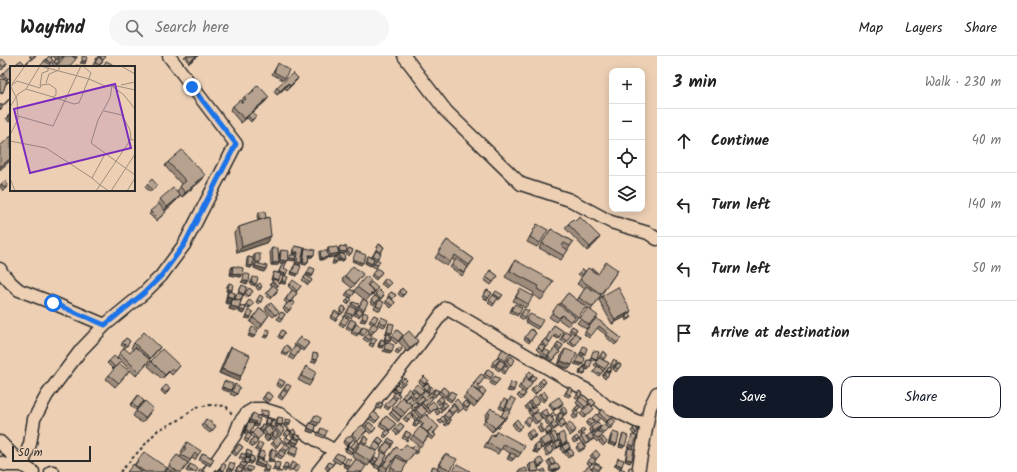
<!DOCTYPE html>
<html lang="en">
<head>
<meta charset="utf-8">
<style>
  :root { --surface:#fff; --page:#f6f6f6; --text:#222; --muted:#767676; --line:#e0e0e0; --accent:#111827 }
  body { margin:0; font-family:Kalam,sans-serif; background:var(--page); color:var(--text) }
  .controls { position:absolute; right:12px; top:12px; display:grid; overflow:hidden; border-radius:8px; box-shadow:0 2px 10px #0003 }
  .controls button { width:36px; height:36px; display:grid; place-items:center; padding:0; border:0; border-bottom:1px solid var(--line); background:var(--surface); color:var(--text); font:20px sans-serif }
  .scale { position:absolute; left:12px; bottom:10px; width:79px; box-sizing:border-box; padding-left:4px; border:2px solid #2b2b2b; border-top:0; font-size:11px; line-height:14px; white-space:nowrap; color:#2b2b2b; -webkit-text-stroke:3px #edd0b4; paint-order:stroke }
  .stop { position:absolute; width:12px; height:12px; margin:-9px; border:3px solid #1a73e8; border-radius:50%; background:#fff }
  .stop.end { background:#1a73e8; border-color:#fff; box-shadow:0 1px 4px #0008 }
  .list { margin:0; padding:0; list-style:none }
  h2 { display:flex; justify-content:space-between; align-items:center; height:52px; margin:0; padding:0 16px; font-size:17px }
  h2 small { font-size:13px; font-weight:400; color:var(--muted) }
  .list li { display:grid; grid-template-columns:26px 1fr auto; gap:12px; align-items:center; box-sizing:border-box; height:64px; padding:0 16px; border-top:1px solid var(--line) }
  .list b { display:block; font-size:15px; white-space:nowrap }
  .list em { font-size:13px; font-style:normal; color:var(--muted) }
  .actions { display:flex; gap:8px; padding:12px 16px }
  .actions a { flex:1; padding:9px 0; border:1px solid var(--accent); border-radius:12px; text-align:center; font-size:14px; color:var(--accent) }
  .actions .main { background:var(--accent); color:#fff }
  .icon { flex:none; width:22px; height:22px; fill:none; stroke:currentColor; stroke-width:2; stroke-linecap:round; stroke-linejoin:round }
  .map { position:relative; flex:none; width:657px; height:416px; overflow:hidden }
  header { display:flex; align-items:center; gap:24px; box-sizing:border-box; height:56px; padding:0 20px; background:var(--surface); border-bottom:1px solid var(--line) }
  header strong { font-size:19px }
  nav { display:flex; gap:22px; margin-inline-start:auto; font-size:14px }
  .search { width:280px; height:36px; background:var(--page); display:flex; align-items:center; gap:10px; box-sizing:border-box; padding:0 14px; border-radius:22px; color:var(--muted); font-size:15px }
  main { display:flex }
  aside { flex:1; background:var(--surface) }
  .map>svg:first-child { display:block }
</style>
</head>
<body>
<header>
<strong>Wayfind</strong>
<div class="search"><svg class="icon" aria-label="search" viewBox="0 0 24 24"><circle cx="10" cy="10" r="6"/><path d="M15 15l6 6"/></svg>Search here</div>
<nav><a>Map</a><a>Layers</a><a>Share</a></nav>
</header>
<main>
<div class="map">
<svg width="657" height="416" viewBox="0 0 657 416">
  <rect width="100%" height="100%" fill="#edd0b4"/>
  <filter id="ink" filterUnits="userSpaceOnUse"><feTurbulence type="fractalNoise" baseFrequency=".025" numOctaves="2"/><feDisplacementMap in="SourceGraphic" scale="8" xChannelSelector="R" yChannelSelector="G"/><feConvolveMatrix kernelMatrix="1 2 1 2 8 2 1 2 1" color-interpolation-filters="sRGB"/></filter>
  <g filter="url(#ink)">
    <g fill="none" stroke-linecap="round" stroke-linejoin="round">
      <defs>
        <path id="minor" d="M404,0L446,55L521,128L570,144L611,166L648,177L657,183
          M32,11L45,0
          M0,43L11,32
          M0,213L2,217L11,227L19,234L53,247L105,269
          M0,386L22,409L33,416
          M0,407L7,409H22
          M22,409L30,388L34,363L47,339L81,294L105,269L144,237L161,220L184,189L236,88L169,0
          M51,416H53
          M209,416L235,379L240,366L247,357L254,353H263L282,359L298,372L321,387L373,416
          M318,416L418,290L446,252L548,312L577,329L589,335L606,350L636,365L647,368
          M638,416L650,351L657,337"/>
      </defs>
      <!-- minor casing -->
      <use href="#minor" stroke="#2b2b2b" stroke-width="15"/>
      <!-- path -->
      <path stroke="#2b2b2b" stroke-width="2" stroke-dasharray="3 3" stroke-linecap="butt" d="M120,416L158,374L179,364L196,351L211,349L226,350L232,358"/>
      <!-- minor -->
      <use href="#minor" stroke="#edd0b4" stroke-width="12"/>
    </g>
    <!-- wall -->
    <path fill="#9d8b7b" stroke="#2b2b2b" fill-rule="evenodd" d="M29,0H35L32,3Z
      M53,0H64L59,4V5L55,11L52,8L56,3Z
      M98,0L106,1L102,5L99,11H94L95,10L93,9Z
      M185,0H198L189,7L184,1Z
      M46,3L53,4L50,8V9L49,11H40Z
      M0,6L7,7L2,14L0,12Z
      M17,7H24L21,11H17L16,9Z
      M277,10L285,22L283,24L272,18Z
      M11,13V20L7,24L2,38L0,37L6,24L1,20L3,18Z
      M298,22L295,26L287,34L285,32L277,39L274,36L277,31Z
      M253,34L266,45L253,56L256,60L251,66L247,62L241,67L230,54L233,50L241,46L244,41L250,39V38Z
      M11,57V65L9,66L6,62Z
      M168,106L205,119L202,124L182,141L177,135L182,129L165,110Z
      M1,128L8,129L7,131L3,135L0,131Z
      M147,128L156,131L150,136L145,131Z
      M180,140L177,144L165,155L164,158L156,165L149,158L158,149L157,148L160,143Z
      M259,157L266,162L271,180L266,187L237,197L234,177L239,171L258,165L257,159Z
      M575,165L597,186L587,195L565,172L568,168Z
      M537,168L540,187L537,191L527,186Z
      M551,173L573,186L561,204L539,192Z
      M447,184L474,203L462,220L450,211L455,205L452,203L447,210L435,202Z
      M379,188L384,191L377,204L378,209L376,212L372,210L376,204L374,203L371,210L365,207L368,200L372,201Z
      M295,190L304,192L300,209H295L297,220L291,218L293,211L295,209L296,198H292L293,193Z
      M340,190L344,198L343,205H338V200L339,198H342L339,197L337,200L328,202L327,195L328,192L338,195L339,192Z
      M272,192L279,203L280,196L281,194L286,207L284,212L286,218L285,220V228L280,227L283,220L280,219L278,226L280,227L276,232L277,236L270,243L265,238L272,230L270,228L273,225L271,224L273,218L274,216L278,217L283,207H279L278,209H271L270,195Z
      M305,192L312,201H309L308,206L306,209L302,208L304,195Z
      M349,192L353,194L349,200L346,198Z
      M320,195L328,201L326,203L320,204L319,198Z
      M255,198L260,206L259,208L264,216L254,212L255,209H253V203L251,212L246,211L247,203L248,201L253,202V201Z
      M515,204L546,238L541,244L533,239L534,237L505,221L511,211Z
      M233,210L242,219L241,221L230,219L231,212Z
      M377,212L382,216L376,224L371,220Z
      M582,213L585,215L597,218L618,214L591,254L596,262L621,282L615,289L605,280L606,279L597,272L589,282L584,278L590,269V268L586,273L577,267L587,254L585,252L575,265L573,264L568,270L558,263L556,266L549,261L568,237L577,244L585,233L577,228L582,221L578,218Z
      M490,214L498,220L491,229L484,224Z
      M363,218L352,232L342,224L345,220Z
      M306,219L312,224L308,229L302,224Z
      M386,222L391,227L387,232L381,228Z
      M229,227L232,234L231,236L234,242L233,243L234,244L235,239L237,237H238L242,229L244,238L237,255L229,253L231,246L232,244H231L229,248L225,247L227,237L228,236L226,235L227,230Z
      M290,228L301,230L296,236L297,237L290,247L293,249L287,257L283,253L287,247L284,245L292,234L288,230Z
      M257,229L261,233L258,234L256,231Z
      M367,229L378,232L373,239L372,238L366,245L354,235L357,231Z
      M249,232L253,235L247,242L243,239Z
      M402,232L406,236L402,241L398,238Z
      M350,233L355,236L351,242L345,239Z
      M520,233L528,248L525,252L513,245Z
      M379,234L384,239L380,244L381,252L380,255L374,252L379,244H378L374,249L370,246Z
      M487,234L492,237L487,244L482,241Z
      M391,236L396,239L392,244L395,246L391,252L385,247L388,243L387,242Z
      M494,238L503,239L499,244L497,243L493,250L488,247Z
      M260,239L261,246L259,248L256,246Z
      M602,240L632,261L630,263L626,265L625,261L612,268L599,244Z
      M363,243L364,254L359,261L354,259Z
      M249,244L252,250L248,253L246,251L243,258L239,256L240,252L241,250L246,251L245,250Z
      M347,244L350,246L348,249L345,246Z
      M353,246L357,251L351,262L345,259L349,252Z
      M267,250L277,258L273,261L265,253Z
      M343,250L346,252L341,259L339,257Z
      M513,250L519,258L517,260L510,256Z
      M260,252L269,259L259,273L250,266Z
      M335,255L340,259L335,265L330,262Z
      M523,255L525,262L524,264L519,261Z
      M281,256L285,258L281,265L277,263Z
      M374,259L378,261L374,268L378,270L372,278L368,275L372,268L369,266Z
      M344,260L349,263L343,271L339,268Z
      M528,260L539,271L537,273L525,266Z
      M381,261L386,269L384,271L377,268Z
      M351,263L356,266L351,275L346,272Z
      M389,267L392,277L390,279L391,282L397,274L403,279L396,288L391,283L389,286H385L382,292L378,291L379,286L381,283L384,284L388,270Z
      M356,268L358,278L357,280L351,277Z
      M554,269L563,275L558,283L553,280L549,286L548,289L545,293L544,292L540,297L536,293L545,283H546Z
      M363,270L365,278L363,280L359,278Z
      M572,270L577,273L574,278L569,275Z
      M531,273L536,277L529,287L524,283Z
      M282,274L285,276L281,283L278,281Z
      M565,275L571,278L565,287L560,284Z
      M368,277L372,279L368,286L363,283Z
      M575,277L580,281L574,291L568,287Z
      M300,281L309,287L303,295L294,289Z
      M373,281L374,288L373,291L369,289Z
      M402,281L415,290L407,296L399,286Z
      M126,282L130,285L125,292L121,289Z
      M558,286L563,289L559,295L555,292Z
      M134,287L160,291L157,295L149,304L147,308L136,320L117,301L120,297H130L133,294L131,292Z
      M286,289L291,293L286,300L281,297Z
      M295,290L300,293L293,304L289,301Z
      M231,291L241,320L238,325L219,317L228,295Z
      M399,291L402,293L398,298L395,296Z
      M555,292L560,296L552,306L547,302Z
      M503,293L510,298L504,306L505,307L499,315L495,312L500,305L499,304L494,311L491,310Z
      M544,293L548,300L547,302L541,299Z
      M565,293L569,313L558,309L562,297Z
      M603,295L607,298L603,304L609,307L603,316V315L599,320L593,316L597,311L594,309Z
      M511,300L515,304L509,311L505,307Z
      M614,303L617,306L613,312L610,310Z
      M587,304L590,311L588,314L586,313L585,317L584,319L579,318L580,314L582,312H583Z
      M109,305L118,308L113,313L107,307Z
      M151,305L180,310L172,319L169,316L162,323L148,310Z
      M618,307L621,309L616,316L613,313Z
      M505,309L509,311L504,318L501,315Z
      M306,310L312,325L309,330L298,324Z
      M609,311L612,313L605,323L602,320Z
      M488,313L494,317L489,325L485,321L479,329L477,335L483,340L480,344L474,351L463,342L474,328H473L481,318L483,320Z
      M129,315L115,331L106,323L109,319Z
      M530,315L533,318L528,325L533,319L536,321L525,337L526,338L521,344L517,340L522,335L518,332L525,323H524Z
      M495,320L500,323L494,330L490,327Z
      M279,323L285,326L281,332L276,329Z
      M407,324L402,330L400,327L401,325Z
      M420,324H428L423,330L419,326Z
      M540,325L546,326L542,331L538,327Z
      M427,327L430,329L426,335L427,336L431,330L434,333L429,339H428L424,343L423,346L414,354L415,355L422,347L433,342L424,352L425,353L427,351L436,352L429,358L427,355L420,362L419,361L417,364L418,365L419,364L437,373L434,377L436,379L432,384L428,381L420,391L410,383L413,379L422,370L418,367L416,371L413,370L415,364L412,361L407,366L403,363L405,361L413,354L410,351L402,361L392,353L396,349L412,334L413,332L423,333ZM412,335L413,336L411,340L405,344ZM423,335L424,336L420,341V342L416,346L411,349L409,347L413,343L415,344Z
      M235,328L237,338L235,340L230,338Z
      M287,328L288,335L282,344L278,341Z
      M396,328L399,335L398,337L400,339L388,354L384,351L392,341L395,337L392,335Z
      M443,331L449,335L445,342L438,337Z
      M569,331L571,339L569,341L564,339Z
      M541,332L535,339L531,335L532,333Z
      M162,333L169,335L165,339L161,335Z
      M435,333L439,335L435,341L431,340Z
      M451,335L456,338L451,346L446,343Z
      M579,335L582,337L578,343L575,341Z
      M267,336L273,340L268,347L262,343Z
      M540,338L547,343L543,346L538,340Z
      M511,341V354L504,365L503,364L501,368L492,376L483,367L486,362L485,360L488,356L501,360Z
      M438,343L444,344L443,347L439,349L436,345Z
      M504,343L505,352L503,354L499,352Z
      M578,344L588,346V345L596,347L592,351V355L584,362L580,358L589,349L588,348L583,353L576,347Z
      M465,345L470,349L466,355L463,352L458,357L456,354L447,365L446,364L441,368L438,365L447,356L448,353L452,350L451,349L453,347L462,349Z
      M530,345H540L538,347L532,352L531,351L528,355L525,351Z
      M379,346L383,348L380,353L376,352Z
      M132,347H142L136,354L130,349Z
      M550,347L562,349L553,355L549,349Z
      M442,349H448L443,354L440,351Z
      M578,349L580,351L576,356L578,361L574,363L572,360L575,357L573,355Z
      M436,352L442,355L440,357L437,359L435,355Z
      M561,352L567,356L566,358L563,360L561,365L564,370L560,373L558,370L557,372L552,375L551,377L546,380L544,376L545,374L549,371L551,369L557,368L560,365H556L557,359L559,357H561L560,354Z
      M393,354L401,361L398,366L389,358Z
      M530,354L536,356L533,359L542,363L540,365L535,368L531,361L532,359L531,360L528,356Z
      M136,355L150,357L142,367L133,360Z
      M374,356L380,361L375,367L369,363Z
      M541,356L549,358L548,360L543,364L540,358Z
      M253,357L256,362L258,369L257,371L254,370V368L251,376L250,378L251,379L252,377L259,374L262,368L264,369L265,364L266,362L270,366L272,364L276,365L278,361L281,370L285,374L280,380L277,378L273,384L270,382L267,386L264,382L265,380L262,376L264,374L269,371V368L268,370H265L261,380L257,384L258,385L253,391L249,388L253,382L251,380L247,387L244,384L248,378L244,377L247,369L249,366L251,359ZM275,370H278L270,382L269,380L272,378L271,373L273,374Z
      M599,357L609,363L605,367L600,362L595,368L593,367L589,371L586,368L587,366L591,364L596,358L597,359Z
      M551,358L556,359L552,362L554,365L552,367L548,370L545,365Z
      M315,359L319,367L317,370L316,369L315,375L313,377L307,375L309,369L310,367H311Z
      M386,360L396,368L390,375L389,378L385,382L383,380L387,375L379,369Z
      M206,363L216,370L210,377L201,370Z
      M525,364L530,368L527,370L524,366Z
      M369,366L376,372L371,378L367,375L357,385L359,386L351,398L345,395L348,390L350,392L355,385L353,383L346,390L343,387L344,384L351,380L352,378L365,371Z
      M446,366L450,367L446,370L444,368Z
      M514,366L520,373L517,375L512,368Z
      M607,366L614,369L610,373L606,369Z
      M400,367L404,370L397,379L393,375Z
      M539,369L543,376L540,377L537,371Z
      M566,369L576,374L574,377L570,380L564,371Z
      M601,370L599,373L592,378L589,373L591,371Z
      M321,372L325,380L324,382L317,379Z
      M583,372L585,374L581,380L578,378Z
      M599,373L607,374L597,386L594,383L589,386L585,390L584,393L579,396L576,392L577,390L582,387L579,384L581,381H586L587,380H593Z
      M633,373L637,377L634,379L631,375Z
      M291,375L296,377L295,378L300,383L296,390L289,387L290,384L287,388L290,390L285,398L284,397L281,403L276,400L280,394L282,396L280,394L284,388L282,386L286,381L284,379L285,377L290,376ZM290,378L292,381L294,379L293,382H292L290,384L287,381Z
      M406,375L411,378L407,385L402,382Z
      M497,375L521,397L518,401L515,400L512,405L507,403L510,397L501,392L498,398L484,391L492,378L494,379Z
      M528,376L536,378L535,381L529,384L526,378Z
      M613,376L617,388L615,390L608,388L611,379Z
      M551,378L557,381L558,379L567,386L565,388L555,393L553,390L555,387L559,386L558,384L557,386L553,388L552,386L551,388L542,393L540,389V395L538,397L533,396L534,390L536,388H540L539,386L540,384L550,380Z
      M623,378V392L619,391L622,380Z
      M364,380L369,383L365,389L371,392L375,387H374L379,381L384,385L380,390L381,391L377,395L368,410L357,404L362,416H346L356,403L352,400Z
      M389,382L394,386L386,398L387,399L379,413L374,411L382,397L380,395Z
      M574,382L579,383L578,385L574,387L572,384Z
      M601,384L607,386L603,390L599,386Z
      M187,386L198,399L195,404L192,402L182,416H165L167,414H166L177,399L180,401L183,397L181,396Z
      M259,386L260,394L259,396L255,394Z
      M273,386H281L276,392L271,388Z
      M239,388L243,391L236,400L232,397Z
      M414,389L417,396L416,398L414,397L406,407L402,416H388L395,404L394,403L385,416H383L379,413L396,391L401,394L412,392Z
      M562,390L570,391L569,394L563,397L561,393Z
      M628,392L630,407L625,405L627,394Z
      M272,393L273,406L268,405L270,395Z
      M545,393L554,394L553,396L547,400L544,395Z
      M247,394L251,400H250L253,406L251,408L248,407V406L243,413H242L241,416H235L236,413L238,411H239L242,406L244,407L246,402L249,403V402L246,401L243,405L239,402L242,397L245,399Z
      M260,395L263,403L261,404L264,410L263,412L254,409L258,397Z
      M567,395L573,399L568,402L565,398Z
      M144,396L164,416H127L134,409Z
      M203,397L214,403L210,410L199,404Z
      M337,397L345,401L340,408L332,404Z
      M445,398L451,414L450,416H443L438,414L437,416H429L433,410L437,412L442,402Z
      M592,398L600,399L590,410L587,407L592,402L590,400Z
      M375,401L378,403L374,408L371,406Z
      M536,404L543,409L538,412L539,415L538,416H530L528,410L530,408L535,407Z
      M549,404L555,407L554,409L558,414L554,416H550L549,413L550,411L547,406Z
      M292,406L296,408L290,416L287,414Z
      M329,406L333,409L328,414L325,412Z
      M595,407L601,410L597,416L593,415L592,413Z
      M190,408L196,416H188L186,415Z"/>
    <!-- shaded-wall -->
    <path fill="#807164" stroke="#2b2b2b" d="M197,0H198L189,7L190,5Z
      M82,5H86L85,8L80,7Z
      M298,22L295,26L287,34L290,30Z
      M288,27L285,32L277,39L280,35Z
      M269,41L266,45L249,60H248L241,67L244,63Z
      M11,102V104L0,114V111Z
      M205,119L202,124L182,141L185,137Z
      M180,140L177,144L164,156L167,151Z
      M271,180L266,187L237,197L242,191Z
      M600,181L597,186L587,195L590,191Z
      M339,195L346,196L344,198L338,197Z
      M294,196H298L296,198H292Z
      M339,197L337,200L328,202L330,199Z
      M309,199H314L312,201H308Z
      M328,201L326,203L320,204L321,202Z
      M290,202L295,203L294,205L288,204Z
      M340,203H345L343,205H338Z
      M353,203L363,207L361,209L352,205Z
      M280,204L288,205L286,207H279L278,209H271L273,207L279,206Z
      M333,205L337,206L335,208H332Z
      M366,205L372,208L371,210L365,207Z
      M297,206L301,207L300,209H295Z
      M303,206H308L306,209L302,208Z
      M248,209L253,210L251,212L246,211Z
      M255,210L266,213L264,216L254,212Z
      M279,216L286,218L284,221L278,218Z
      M292,216L298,218L297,220L291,218Z
      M232,217L242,219L241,221L230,219Z
      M307,217L313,219L312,221L306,219Z
      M272,222L279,224L278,226L271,224Z
      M243,224L249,226L247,228L241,226Z
      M282,225L286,226L285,228L280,227Z
      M251,226L256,228L255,230L250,228Z
      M228,233L232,234L231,236L226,235Z
      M227,240L234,242L232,244L227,243V242H226Z
      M227,245H231L229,248L225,247Z
      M231,250L239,252L237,255L229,253Z
      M240,254L245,255L243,258L239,256Z
      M631,255L628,259H626L625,261L612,268L615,264Z
      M247,260L251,261L250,263L245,262Z
      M362,262L366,264L365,266L360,265Z
      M387,276L392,277L390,279L386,278Z
      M249,278L255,280L253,282L248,280Z
      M265,279L269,280L267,282L263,281Z
      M385,283L390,284L389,286H384Z
      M418,285L415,290L407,296L410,292Z
      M379,289L383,290L382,292L378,291Z
      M160,291L157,295L146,307L150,302Z
      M384,293L392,295L390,297L383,295Z
      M581,296L585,298L584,300L579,298Z
      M591,301L597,303L596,305L589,303Z
      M312,303L317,304L315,307L311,306Z
      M150,304L147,308L136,320L139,316Z
      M561,305L572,309L569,313L558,309Z
      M576,306L583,308L581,310L574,308Z
      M585,310L590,311L588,314L583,312Z
      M172,312L169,316L162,323L165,319Z
      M222,313L241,320L238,325L219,317Z
      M581,316L585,317L584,319L579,318Z
      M222,331L231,334L229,336L221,333Z
      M509,332L514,334L513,336L507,335Z
      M394,333L399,335L397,338L392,335Z
      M563,347L562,349L553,355L554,353Z
      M261,359L268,360L266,362L259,361Z
      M558,362L562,363L560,366L556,365Z
      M504,363L501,368L492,376L495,372Z
      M250,364L256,366L254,368L249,366Z
      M265,367L270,368L268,370H264Z
      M285,367L290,368L289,370H283Z
      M414,367L418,369L416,371L413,370Z
      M255,368L258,369L257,371L254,370Z
      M277,368L282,369L280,371L275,370Z
      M270,370L275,372L273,374L268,373Z
      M601,370L599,373L592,378L593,375Z
      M308,372L315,375L313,377L307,375Z
      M246,374L251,376L250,378L244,377Z
      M552,375L551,377L546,380L547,378Z
      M536,378L535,381L529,384L531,381Z
      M291,385L298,387L296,390L289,387Z
      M552,386L551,388L542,393L544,390Z
      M567,386L565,388L555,393L557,391Z
      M610,386L617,388L615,390L608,388Z
      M620,388L625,390L623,392L619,391Z
      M629,388L634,390L633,393L627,391Z
      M570,391L569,394L563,397L565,395Z
      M535,394L540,395L538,397L533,396Z
      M289,396L296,399L295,401L288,398Z
      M246,398L251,400L250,402L245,401Z
      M258,401L263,403L261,405L256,403Z
      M270,403L274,404L273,406L268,405Z
      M626,403L632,404L630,407L625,405Z
      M249,405L253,406L251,408L248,407Z
      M256,406L264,410L263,412L254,409Z
      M544,407L543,409L538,412L539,410Z
      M344,408L349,409L347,412L343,410Z
      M616,408L622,410L621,412L614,410Z
      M274,411L279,412L278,415L272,414Z
      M560,411L558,414L554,416H552Z
      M228,412L233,414L231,416L227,415Z
      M283,412L287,413L285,416L282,414Z
      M220,413L224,415L223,416L218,415Z
      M264,413L269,415L268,416H262Z"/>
    <!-- building -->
    <path fill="#b7a28f" stroke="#2b2b2b" d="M49,0L53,4L50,7L46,3Z
      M57,0H63L60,3Z
      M65,0H72L76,3L69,11H56Z
      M72,0H77V2Z
      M82,0L87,1L86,5H82Z
      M99,0H105L106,1L103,4Z
      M186,0H197L190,5Z
      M98,1L103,4L100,9L95,7Z
      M57,2L59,5L57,8L54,6Z
      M2,3L7,7L4,11L0,8V6Z
      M21,4L24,7L20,10L17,7Z
      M45,5L50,9L48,11H41L40,10Z
      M106,5L112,8L111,11H103Z
      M278,7L289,14L285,22L274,16Z
      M76,9L84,11H76Z
      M10,11L11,13V20L8,23L3,18Z
      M293,17L298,22L290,30L288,27L280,35L277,31Z
      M0,23L7,24L3,36L0,35Z
      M258,29L269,41L244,63L233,50L240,44L242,47L246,43L244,41L248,38L250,39L254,35L253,34Z
      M0,48L3,51L0,54Z
      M252,56L256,60L252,64L248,60Z
      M11,58V64H10L8,60Z
      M11,80V102L0,111V90Z
      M182,94L205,119L185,137L180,130L186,125L168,106Z
      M152,123L157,129L152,134L147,128Z
      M5,125L8,129L4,132L1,128Z
      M173,132L180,140L167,151L160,143Z
      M159,148L166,156L158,163L150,155Z
      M265,155L266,162L259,164V157Z
      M269,161L271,180L242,191L239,171Z
      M580,161L600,181L590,191L568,168L573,163L575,165Z
      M537,168L548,174L540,187L530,181Z
      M551,173L573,186L570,190L564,187L562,190L568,194L564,200L542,187Z
      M447,184L474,203L469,209L455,199L450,206L438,197Z
      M379,188L384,191L381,196L376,194Z
      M295,190L304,192L301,207L297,206L298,196H294Z
      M340,190L347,191L346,196L339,195Z
      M337,191L339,197L330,199L328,192Z
      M272,192H278L279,206L273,207Z
      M305,192L315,194L314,199H309L308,206H303Z
      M349,192L353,194L351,198L347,196Z
      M281,194L289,195L288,205L280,204Z
      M320,195H327L328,201L321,202Z
      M356,195L366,199L363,207L353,203Z
      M376,195L381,198L378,202L373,200Z
      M255,198H260V206H255Z
      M339,198H344L345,203H340Z
      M290,199H296L295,203L290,202Z
      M368,200L374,202L372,208L366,205Z
      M248,201L253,202V210L248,209Z
      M334,201L337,202V206L333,205Z
      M376,203L380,205L378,209L374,208Z
      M456,203L468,211L464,217L452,209Z
      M515,204L553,225L546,238L537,233L539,230L510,215Z
      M283,206L286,207L284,212L288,214L286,218L279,216Z
      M606,206L618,214L601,238L580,223L588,212L598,218Z
      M256,207L267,210L266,213L255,210Z
      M295,208L301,210L298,218L292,216Z
      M233,210L243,212L242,219L232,217Z
      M353,210L363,218L355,228L345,220Z
      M310,211L315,213L313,219L307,217Z
      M377,212L382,216L377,222L372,218Z
      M592,212L597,216L596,217L591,214Z
      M582,213L585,215L583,219L580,216Z
      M490,214L498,220L493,226L486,221Z
      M274,216L281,218L279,224L272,222Z
      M244,217L250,219L249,226L243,224Z
      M283,219L288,221L286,226L282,225Z
      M306,219L312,224L310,227L304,222Z
      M366,220L371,224L367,229L374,235L369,240L357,231Z
      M253,221L258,222L256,228L251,226Z
      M386,222L391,227L388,230L383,226Z
      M274,223L280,227L278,230L272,226Z
      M293,224L301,230L297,235L290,228Z
      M371,226L378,232L374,236H373L374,235L368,230Z
      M229,227L233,228L232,234L228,233Z
      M260,227L262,231L260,232L257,229Z
      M242,229L247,231L244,238L239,236Z
      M273,229L278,233L271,241L267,236Z
      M586,230L601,239L593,251L579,242Z
      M618,231L631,255L615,264L602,240Z
      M249,232L253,235L249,240L245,237Z
      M402,232L406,236L403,239L400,236Z
      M350,233L355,236L352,240L347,237Z
      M520,233L533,240L528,248L516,241Z
      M292,234L297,237L290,246L286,243Z
      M379,234L384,239L381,243L375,238Z
      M487,234L492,237L488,242L484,239Z
      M229,235L235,237L234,242L227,240Z
      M496,235L503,239L500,242L494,238Z
      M391,236L396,239L392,243L388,239Z
      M237,237L243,239L241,244L235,243Z
      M568,237L586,251L578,261L560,247Z
      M260,239L263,241L261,246L257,244Z
      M493,239L498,242L494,248L489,244Z
      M375,240L379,243L375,247L371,244Z
      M349,241L352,244L349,246L347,244Z
      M389,241L395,246L393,250L386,245Z
      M227,242H231V245H227Z
      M232,243L241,245L239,252L231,250Z
      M363,243L368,246L364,254L359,251Z
      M249,244L254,247L250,251L246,248Z
      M379,244L384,246L381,252L376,250Z
      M292,245L295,247L289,255L284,251L289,246L290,247Z
      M353,246L359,248L357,251L352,248Z
      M271,247L279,256L275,259L267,250Z
      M515,248L522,252L519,258L511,254Z
      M558,248L575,261L571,266L562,259L559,262L552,257Z
      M241,250L246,251L245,255L240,254Z
      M343,250L346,252L343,257L340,255Z
      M350,250L356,253L353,259L347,257Z
      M260,252L269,259L262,268L253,262Z
      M588,252L598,260L594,265L593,264L589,269L580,262Z
      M358,253L363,255L360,259L356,257Z
      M524,253L529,255L525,262L521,259Z
      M248,254L253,256L251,261L247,260Z
      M335,255L340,259L336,263L332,260Z
      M281,256L285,258L282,263L278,260Z
      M363,256L368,258L366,264L362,262Z
      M630,257L632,261L628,263L626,259Z
      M530,258L543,264L539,271L526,264Z
      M374,259L378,261L375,267L370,264Z
      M344,260L349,263L345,269L340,266Z
      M381,261L388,264L386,269L379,265Z
      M596,262L621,282L617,287L606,278L608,277L599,270L591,280L585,276Z
      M351,263L356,266L352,273L347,270Z
      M373,267L378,270L374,276L369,272Z
      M389,267L394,268L392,277L387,276Z
      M356,268L362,271L358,278L352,275Z
      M554,269L563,275L559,281L555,278L550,286L546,283Z
      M363,270L368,272L365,278L360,276Z
      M572,270L577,273L575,276L570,273Z
      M252,271L258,274L255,280L249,278Z
      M266,273L270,274L269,280L265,279Z
      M531,273L536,277L530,285L525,281Z
      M282,274L285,276L282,281L279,279Z
      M397,274L403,279L398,285L392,280Z
      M409,275L418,285L410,292L402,281Z
      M565,275L571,278L567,285L562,282Z
      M144,276L160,291L150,302L134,287Z
      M368,277L372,279L370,284L365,281Z
      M575,277L580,281L576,289L570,285Z
      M386,278L391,279L390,284L385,283Z
      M300,281L309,287L304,293L295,287Z
      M373,281L377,283L374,288L370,287Z
      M126,282L130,285L127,290L122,287Z
      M381,283L385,285L383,290L379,289Z
      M545,283L550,287L547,291L542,287Z
      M386,286L394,289L392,295L384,293Z
      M558,286L563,289L561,293L556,290Z
      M541,288L545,291L542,295L538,291Z
      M286,289L291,293L287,298L282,295Z
      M295,290L300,293L295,301L290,298Z
      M583,290L587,292L585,298L581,296Z
      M135,291L150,304L139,316L120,297L124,292L130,297Z
      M231,291L250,299L241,320L222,313Z
      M399,291L402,293L400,296L397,294Z
      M555,292L560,296L553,304L548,300Z
      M162,293L180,310L175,315L172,312L165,319L151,305Z
      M503,293L510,298L505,305L498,300Z
      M544,293L550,296L548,300L542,296Z
      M565,293L577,297L572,309L561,305Z
      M593,295L599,296L597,303L591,301Z
      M603,295L607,298L604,303L600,300Z
      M313,297L318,298L317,304L312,303Z
      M578,299L585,302L583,308L576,306Z
      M114,300L120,306L115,311L109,305Z
      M511,300L515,304L511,309L507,305Z
      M497,301L500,303L495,309L492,307Z
      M599,302L609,307L605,313L595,307Z
      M614,303L617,306L614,310L611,308Z
      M500,304L505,307L501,313L496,310Z
      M587,304L592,305L590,311L585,310Z
      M119,307L129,315L119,327L109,319Z
      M618,307L621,309L618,313L615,311Z
      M505,309L509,311L506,316L502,313Z
      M306,310L316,316L312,325L301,320Z
      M598,310L603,315L600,318L595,313Z
      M609,311L612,313L609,316L607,314Z
      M582,312H586L585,317L581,316Z
      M488,313L494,317L491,322L485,318Z
      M530,315L533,318L529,323L526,320Z
      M606,315L609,317L607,321L604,318Z
      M481,318L485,321L479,329L477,328L480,331L477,335L472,331H471L476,326L475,325Z
      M533,319L536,321L532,326L530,324Z
      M424,320L428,324L425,328L420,324Z
      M495,320L500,323L496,328L491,325Z
      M404,322L407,324L404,328L401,325Z
      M543,322L546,326L543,328L540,325Z
      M279,323L285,326L283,330L277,327Z
      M525,323L532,328L526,335L520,330Z
      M224,325L233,328L231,334L222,331Z
      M511,326L516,328L514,334L509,332Z
      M427,327L430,329L426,334L423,331Z
      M235,328L240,331L237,338L232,335Z
      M287,328L291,330L288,335L284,333Z
      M396,328L401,330L399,335L394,333Z
      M417,328L424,334L420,338L413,332Z
      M537,328L541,332L536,337L532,333Z
      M166,329L170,332L166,337L162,333Z
      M431,330L434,333L431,337L428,335Z
      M443,331L449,335L446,340L440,335Z
      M472,331L483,340L477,347L466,338Z
      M569,331L573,333L571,339L566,337Z
      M409,332L412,335L405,343L402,341L401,342Z
      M481,332L486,335L483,340L479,336Z
      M435,333L439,335L436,339L433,337Z
      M283,334L287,337L283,342L280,339Z
      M425,334L429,338L425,342L421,339Z
      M415,335L419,339L416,342L412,338Z
      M451,335L456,338L452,344L447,341Z
      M522,335L526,338L522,341L519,338Z
      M544,335L548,341L544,344L540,338Z
      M579,335L582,337L580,341L577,339Z
      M267,336L273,340L270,345L264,341Z
      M395,336L400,339L397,342L393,339Z
      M138,339L144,345L137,352L132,347Z
      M410,339L413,343L409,347L405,344Z
      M422,340L425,344L419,348L416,345Z
      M430,340L433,342L425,350L422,347Z
      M441,340L444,344L441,347L438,343Z
      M536,340L540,345L534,350L530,345Z
      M392,341L396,344L389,352L385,349Z
      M402,341L412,349L405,357L396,349Z
      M511,341L516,344L511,354L506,351Z
      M559,341L563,347L554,353L550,347Z
      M581,341L589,347L585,351L578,344Z
      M457,343L464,352L460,355L453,347Z
      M504,343L508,345L505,352L500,350Z
      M592,343L596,347L592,350L588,345Z
      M145,345L153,352L145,362L136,355Z
      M415,345L418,349L415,352L411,348Z
      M433,345L437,350L431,356L427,351Z
      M465,345L470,349L467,352L462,348Z
      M379,346L383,348L381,351L378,349Z
      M445,346L448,349L444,352L442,349Z
      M529,347L532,351L529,353L526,349Z
      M590,348L594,353L586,360L582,355Z
      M421,349L427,355L422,360L416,354Z
      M453,349L457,353L452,357L448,353Z
      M578,349L580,351L577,354L575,353Z
      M564,350L567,356L564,358L561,352Z
      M440,351L442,355L439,356L436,352Z
      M535,351L538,354L533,358L530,354Z
      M491,352L494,355V354L504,363L495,372L486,363L490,358L488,356Z
      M505,353L510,356L506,362L501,360Z
      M546,353L549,358L545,361L541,356Z
      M602,353L611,361L607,365L599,357Z
      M261,354L268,355V360L261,359Z
      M393,354L401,361L399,364L391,356Z
      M413,354L419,361L417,363L411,356Z
      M448,355L452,359L448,362L444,359Z
      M577,355L579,358L576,360L574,358Z
      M374,356L380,361L376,365L370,360Z
      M538,356L542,363L537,366L532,359Z
      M553,356L556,359L553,361L551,358Z
      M253,357L257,359L256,362L260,363L258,369L255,368L256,366L250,364Z
      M409,357L413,360L409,364L405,361Z
      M559,357L563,358L562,363L558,362Z
      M426,358L439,371L433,377L436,379L433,382L427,377L433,371L427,376L421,371L424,368L419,364Z
      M596,358L600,362L596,366L592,362Z
      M315,359L321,362L319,367L312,365Z
      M386,360L396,368L390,374L381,367Z
      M443,360L446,364L443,366L440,363Z
      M550,360L554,365L550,368L546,363Z
      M278,361L283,362L282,369L277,368Z
      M529,361L532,365L528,368L525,364Z
      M266,362L271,363L270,368L265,367Z
      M612,362L616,366L611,371L607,366Z
      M206,363L216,370L212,375L203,368Z
      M285,363L291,364L290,368L285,367Z
      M450,363L451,365L447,368L446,366Z
      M517,363L522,370L519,373L514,366Z
      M563,363L566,368L561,370L559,366Z
      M590,363L594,366L591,369L587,366Z
      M272,364L276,365L275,372L270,370Z
      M416,364L419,365L418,369L414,367Z
      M248,366L254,368L251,376L246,374Z
      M369,366L376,372L372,376L366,370Z
      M556,366L558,370L553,373L551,369Z
      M570,366L576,374L572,377L566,369Z
      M598,366L601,370L593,375L591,371Z
      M310,367L316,369L315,375L308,372Z
      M400,367L404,370L399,376L395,373Z
      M262,368L265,369L264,375L260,374Z
      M541,368L544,374L542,375L539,369Z
      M604,368L609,372L604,377L599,373Z
      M279,369L285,374L282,378L276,373Z
      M362,369L367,374L358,384L352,378Z
      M269,370L273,376L268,380L264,374Z
      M420,371L429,378L423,387L413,379Z
      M550,371L552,375L547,378L545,374Z
      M635,371L638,375L636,377L633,373Z
      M257,372L263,378L258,383L252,377Z
      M321,372L327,375L325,380L319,377Z
      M583,372L585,374L582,378L580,376Z
      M294,373L296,377L293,379L291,375Z
      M533,373L536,378L531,381L528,376Z
      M288,374L291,377L288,380L285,377Z
      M388,374L391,376L387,380L384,377Z
      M275,375L278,377L275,382L272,380Z
      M406,375L411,378L408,382L404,380Z
      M497,375L525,390L521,397L504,388L501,394L487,387L492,378L494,380Z
      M598,375L603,379L598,383L594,379Z
      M555,376L558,384L555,386L551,378Z
      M563,376L567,386L562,388L558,379Z
      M613,376L619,378L617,388L610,386Z
      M248,377L252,380L248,384L245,382Z
      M591,377L594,382L590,384L587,380Z
      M295,378L301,380L300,383L294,381Z
      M584,378L589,385L586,388L581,381Z
      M623,378L628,380L625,390L620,388Z
      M267,379L270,382L269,384L265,380Z
      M351,379L354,383L347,388L344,384Z
      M549,379L552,386L544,390L540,384Z
      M632,379L637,380L634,390L629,388Z
      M278,380L282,384L277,390L273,386Z
      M364,380L369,383L366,388L362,385Z
      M577,380L579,383L576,385L574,382Z
      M254,381L258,385L255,389L250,386Z
      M286,381L291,384L288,387L284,384Z
      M379,381L384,385L381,389L376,385Z
      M603,381L607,386L605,388L601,384Z
      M292,382L299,384L298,387L291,385Z
      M389,382L394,386L392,388L387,384Z
      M356,384L359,386L354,393L351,390Z
      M560,385L561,389L557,391L555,387Z
      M187,386L201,395L198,399L195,397L190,404L181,399L186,392L184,391Z
      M259,386L263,388L260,394L256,392Z
      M361,386L377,396L371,406L355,396Z
      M376,386L381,391L377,395L372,391Z
      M387,386L392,390L386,397L381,393Z
      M582,386L585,391L580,394L577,390Z
      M285,387L290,390L287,395L282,392Z
      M568,387L570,391L565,395L562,390Z
      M239,388L243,391L237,398L234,395Z
      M406,388L415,395L407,406L397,399L387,412L383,409L396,391L401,394Z
      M536,388H541L540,395L535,394Z
      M292,389L299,391L296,399L289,396Z
      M414,389L419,392L417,396L412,393Z
      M551,389L554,394L549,398L545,393Z
      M348,390L354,393L352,396L347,393Z
      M628,392L634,393L632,404L626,403Z
      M272,393L277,394L274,404L270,403Z
      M571,393L574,397L570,400L567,395Z
      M247,394L252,396L251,400L246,398Z
      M280,394L285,397L283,401L278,398Z
      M596,394L600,399L596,403L592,398Z
      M260,395L265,396L263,403L258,401Z
      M144,396L167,412L164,416H145L135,409Z
      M382,396L387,399L380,411L375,408Z
      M203,397L214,403L211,408L200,402Z
      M242,397L247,400L244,403L240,400Z
      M337,397L345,401L342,406L334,401Z
      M511,397L516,399L514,403L509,401Z
      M445,398L457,403L451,414L440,409Z
      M177,399L188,407L182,416H178L169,409Z
      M250,400L254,401L253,406L249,405Z
      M375,401L378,403L376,406L373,404Z
      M396,401L407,407L402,416H393L395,413L391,411Z
      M592,401L596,405L592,408L588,405Z
      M246,402L249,403L248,407H245Z
      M347,402L351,404L349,409L344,408Z
      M541,402L544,407L539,410L536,404Z
      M552,402L555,407L552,409L549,404Z
      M618,402L624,404L622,410L616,408Z
      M257,403L266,406L264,410L256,406Z
      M356,403L366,410L362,416H349L347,415Z
      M230,406L235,408L233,414L228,412Z
      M242,406L246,408L245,411L240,409Z
      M275,406L280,407L279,412L274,411Z
      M292,406L296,408L292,414L289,412Z
      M329,406L333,409L330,412L327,410Z
      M536,406L539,415L532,416L530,408Z
      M222,407L226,409L224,415L220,413Z
      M285,407L288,408L287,413L283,412Z
      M557,407L560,411L552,415L550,411Z
      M595,407L601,410L598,414L593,411Z
      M133,408L142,416H127Z
      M190,408L198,412L196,416H194L188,413Z
      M457,408L470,415L469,416L453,415Z
      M265,409L270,411L269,415L264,413Z
      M297,409L300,411L296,416H295L293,414Z
      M248,410L253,412L251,415L246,413Z
      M433,410L438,412L437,416H433L431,415Z
      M589,410L594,415L593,416H581Z
      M238,411L243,413L241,416L236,415Z
      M629,411L633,412V416H628Z
      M526,412L528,416H518V415Z
      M620,412L625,414L624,416H619Z
      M168,413L172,416H165Z
      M200,413L205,416H198Z
      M244,413L251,416H243Z
      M545,413L546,416H541L540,415Z
      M215,414L218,415V416H215Z
      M277,414L282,416H276Z"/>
  </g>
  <g fill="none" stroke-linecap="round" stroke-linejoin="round" filter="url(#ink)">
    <!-- route -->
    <path stroke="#1a73e8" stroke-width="5" d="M53,247L105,269L144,237L161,220L184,189L236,88L192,31"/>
  </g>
  <!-- overview -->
  <g transform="translate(10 10)">
    <rect width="125" height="125" fill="#edd0b4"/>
    <path fill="none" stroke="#9f8e7d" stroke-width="1" d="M30,0L79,13L95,20H107L125,24M111,0L125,8M36,17L39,8L49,4V0M2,18L15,0M111,19L125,16M30,20L32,7L38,5V0M102,20L100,32L88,54L81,77L125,109M102,20L114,29L125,43M0,21L7,15L30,22L31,19L39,18L46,23V29L43,31L16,23M43,31L64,38L69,37L81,7L73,0M0,41L8,28L16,23L30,0M94,45L112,49L120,64L121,73L125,75M8,50L43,60L71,0M0,69L8,53L7,33L1,21M0,75L36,82L82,112M95,88L82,112L90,119L121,73M0,112L5,125M86,125L90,119L99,125M101,125L125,88M117,125L125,112"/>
    <path fill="#7b2cbf" fill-opacity="0.15" stroke="#7b2cbf" stroke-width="2" d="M105,18L121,82L20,107L4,43Z"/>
    <rect width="125" height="125" fill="none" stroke="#2b2b2b" stroke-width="2"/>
  </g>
</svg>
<div class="controls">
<button>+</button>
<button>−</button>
<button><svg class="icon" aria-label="locate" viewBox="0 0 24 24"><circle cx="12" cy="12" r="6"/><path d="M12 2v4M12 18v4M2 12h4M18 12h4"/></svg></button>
<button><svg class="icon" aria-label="layers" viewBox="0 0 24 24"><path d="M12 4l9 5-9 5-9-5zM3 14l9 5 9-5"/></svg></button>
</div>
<div class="scale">50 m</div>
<div class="stop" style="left:53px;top:247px"></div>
<div class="stop end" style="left:192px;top:31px"></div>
</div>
<aside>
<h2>3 min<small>Walk · 230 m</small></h2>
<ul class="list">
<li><svg class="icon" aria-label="ahead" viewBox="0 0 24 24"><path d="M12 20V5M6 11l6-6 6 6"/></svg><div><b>Continue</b></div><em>40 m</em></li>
<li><svg class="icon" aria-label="left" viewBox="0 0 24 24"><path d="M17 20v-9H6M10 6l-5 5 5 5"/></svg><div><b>Turn left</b></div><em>140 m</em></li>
<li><svg class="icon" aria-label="left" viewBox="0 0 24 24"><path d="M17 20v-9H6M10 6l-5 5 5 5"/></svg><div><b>Turn left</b></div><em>50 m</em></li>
<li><svg class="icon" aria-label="arrive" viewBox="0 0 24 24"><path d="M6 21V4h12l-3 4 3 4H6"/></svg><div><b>Arrive at destination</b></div></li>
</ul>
<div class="actions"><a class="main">Save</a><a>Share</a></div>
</aside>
</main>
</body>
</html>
